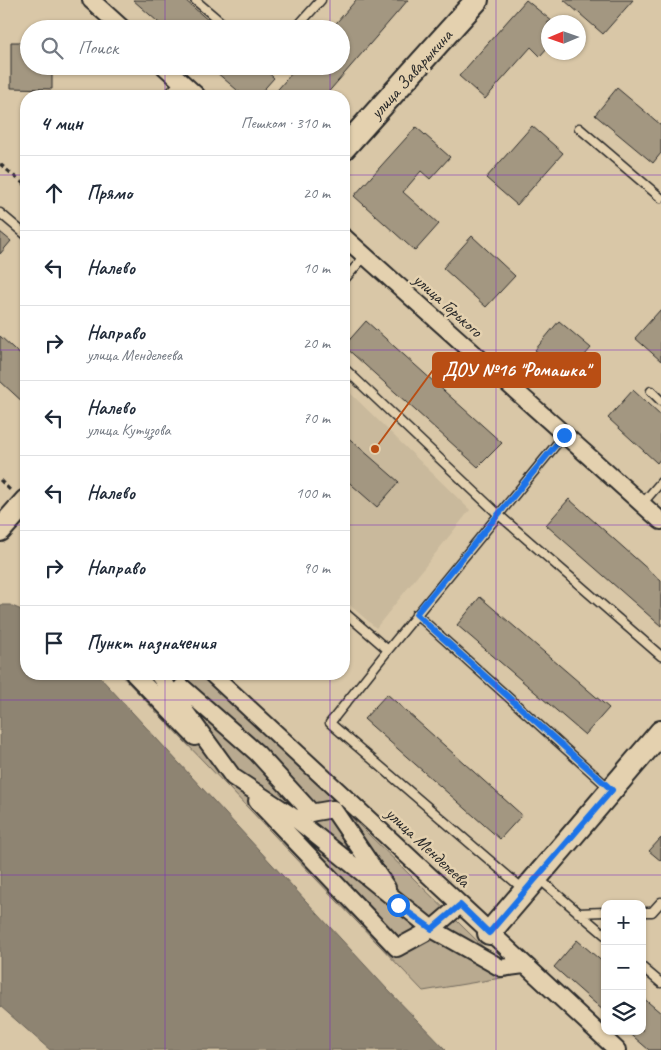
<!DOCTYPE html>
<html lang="ru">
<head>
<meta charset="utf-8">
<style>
  :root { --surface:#fff; --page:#f6f6f7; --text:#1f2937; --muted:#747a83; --line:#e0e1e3 }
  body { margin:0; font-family:Caveat,sans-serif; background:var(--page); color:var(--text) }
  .controls { position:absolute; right:15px; bottom:15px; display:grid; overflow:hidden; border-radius:10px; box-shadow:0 1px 4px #0004 }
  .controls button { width:45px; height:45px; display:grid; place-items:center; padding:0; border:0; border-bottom:1px solid var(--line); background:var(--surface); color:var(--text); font:25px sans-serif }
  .compass { position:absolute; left:541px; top:15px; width:45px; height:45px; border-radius:50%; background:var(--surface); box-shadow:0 1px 4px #0004; rotate:268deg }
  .stop { position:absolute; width:15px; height:15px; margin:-11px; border:4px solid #1a73e8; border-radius:50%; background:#fff }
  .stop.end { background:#1a73e8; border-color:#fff; box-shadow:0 1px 5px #0008 }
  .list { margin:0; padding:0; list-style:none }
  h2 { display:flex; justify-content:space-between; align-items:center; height:65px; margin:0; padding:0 20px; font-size:21px }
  h2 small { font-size:16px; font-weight:400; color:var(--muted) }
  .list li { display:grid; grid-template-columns:32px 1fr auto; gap:15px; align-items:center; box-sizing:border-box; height:75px; padding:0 20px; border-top:1px solid var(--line) }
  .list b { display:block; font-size:19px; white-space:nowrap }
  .list p { margin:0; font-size:16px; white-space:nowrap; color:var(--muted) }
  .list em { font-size:16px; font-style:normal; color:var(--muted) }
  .icon { flex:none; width:28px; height:28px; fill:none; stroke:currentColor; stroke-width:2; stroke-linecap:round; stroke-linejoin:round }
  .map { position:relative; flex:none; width:661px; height:1050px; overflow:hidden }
  .search { position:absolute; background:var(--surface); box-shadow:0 1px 4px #0004; left:20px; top:20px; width:330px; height:55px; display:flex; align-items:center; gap:12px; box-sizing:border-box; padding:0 18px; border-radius:28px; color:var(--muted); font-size:19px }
  .panel { position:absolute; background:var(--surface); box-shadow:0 1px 4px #0004; left:20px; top:90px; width:330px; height:590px; border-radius:20px }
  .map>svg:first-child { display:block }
</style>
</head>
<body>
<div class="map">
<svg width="661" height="1050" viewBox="0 0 661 1050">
  <rect width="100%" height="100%" fill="#d9c7a7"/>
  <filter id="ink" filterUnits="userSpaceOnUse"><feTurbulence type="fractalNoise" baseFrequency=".02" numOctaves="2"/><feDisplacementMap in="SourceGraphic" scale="10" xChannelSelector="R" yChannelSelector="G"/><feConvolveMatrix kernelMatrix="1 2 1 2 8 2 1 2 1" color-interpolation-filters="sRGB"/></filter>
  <g filter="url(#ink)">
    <!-- built -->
    <path fill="#c9b99c" d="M344,387L470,510L376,628L344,600Z"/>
    <!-- green -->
    <path fill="#b9aa90" stroke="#726a5e" d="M120,674H205L513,976L423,991Z"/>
    <!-- water -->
    <path fill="#8e8472" stroke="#666056" d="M0,605H10L26,612V674H97L387,989L446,1050H50L0,1006Z"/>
    <!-- building -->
    <path fill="#a39781" stroke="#2b2b2b" d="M133,0H185L218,29H166Z
      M356,0H408L325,96H274L273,95L298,66H341V29H331Z
      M526,0L553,22H548V47L540,56L531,47L485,99L459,76Z
      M564,0H633L603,34Z
      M11,42H29V66H52V89L11,88Z
      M209,66H261L274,78L258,96H244Z
      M617,88L661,125V153L653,163L595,115Z
      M532,126L563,153L517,205L486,178Z
      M416,127L450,157L430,179L421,171L403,192L439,224L415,251L354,196Z
      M0,232L11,241L0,254Z
      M472,236L515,276L486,307L443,268Z
      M661,309V361L635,338Z
      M366,321L502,443L478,467L344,346Z
      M559,321L591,348L566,377L535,350Z
      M0,336L26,360V405L0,381Z
      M633,390L661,416V458L657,463L608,418Z
      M344,434L399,482L377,507L344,478Z
      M569,499L661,581V626L546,525Z
      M480,597L609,708L585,735L457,625Z
      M387,694L522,815L500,839L364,719Z
      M661,838V861L649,851Z
      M577,940L605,964V1012L554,967Z
      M642,997L661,1013V1050H649L627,1031H642Z"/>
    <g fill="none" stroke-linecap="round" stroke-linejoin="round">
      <defs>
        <path id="lane" d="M195,0L229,29
          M295,29L321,0
          M167,96L181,81
          M579,128L661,198
          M0,213L26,235
          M344,280L364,257
          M344,368L499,515L661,656
          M651,391L661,401
          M642,504L661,482
          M344,612L388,650L330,723L523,889
          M416,614L610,789
          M388,650L564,435
          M538,878L605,935
          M642,912H652L661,902
          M578,913L605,912
          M642,967L661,983"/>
        <path id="street" d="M91,0L123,29
          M164,66L197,96
          M344,237L661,521
          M134,674L195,737
          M158,674L233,777L292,816L432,929L501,968L524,965
          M212,674L617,1050
          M182,687L257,753L312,813
          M257,801L397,948L432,929L460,905
          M304,814L333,809L387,888"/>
        <path id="secondary" d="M344,148L477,0
          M0,530L26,501
          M489,933L661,732"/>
      </defs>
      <!-- lane casing -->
      <use href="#lane" stroke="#2b2b2b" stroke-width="11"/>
      <!-- street casing -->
      <use href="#street" stroke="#2b2b2b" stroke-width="20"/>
      <!-- secondary casing -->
      <use href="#secondary" stroke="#2b2b2b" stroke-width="26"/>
      <!-- path -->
      <path stroke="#2b2b2b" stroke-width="3" stroke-dasharray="5 4" stroke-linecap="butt" d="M0,164L26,186
        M0,480L10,490"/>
      <!-- lane -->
      <use href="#lane" stroke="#e4d1af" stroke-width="8"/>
      <!-- street -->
      <use href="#street" stroke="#e4d1af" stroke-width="16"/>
      <!-- secondary -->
      <use href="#secondary" stroke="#e4d1af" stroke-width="22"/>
    </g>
  </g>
  <g fill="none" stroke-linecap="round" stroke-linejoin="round" filter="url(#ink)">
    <!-- route -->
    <path stroke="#1a73e8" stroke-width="6" d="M398,905L432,929L460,905L489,933L612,790L416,614L564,435"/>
  </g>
  <!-- grid -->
  <path fill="none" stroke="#7b2cbf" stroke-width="1" stroke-opacity="0.55" d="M165,0V29M330,0V29M496,0V1050M165,66V96M330,66V96M0,175H26M344,175H661M0,350H26M344,350H661M0,525H26M344,525H661M165,674V1050M330,674V1050M0,700H661M0,875H661"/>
  <g text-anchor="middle" stroke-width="5" stroke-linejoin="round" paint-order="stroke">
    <!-- street labels -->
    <g font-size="18" fill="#2b2b2b" stroke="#e4d1af">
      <text transform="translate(411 74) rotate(-48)" y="6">улица Заварыкина</text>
      <text transform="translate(448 305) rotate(42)" y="6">улица Горького</text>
      <text transform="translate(428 847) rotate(43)" y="6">улица Менделеева</text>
    </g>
  </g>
  <!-- callouts -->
  <path fill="none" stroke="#b94e14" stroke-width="2" d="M375 449L433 370"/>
  <circle fill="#b94e14" stroke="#e4d1af" stroke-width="2" cx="375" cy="449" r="5"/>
  <rect fill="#b94e14" stroke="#b94e14" stroke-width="2" x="433" y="353" width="167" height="34" rx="5"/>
  <g font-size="19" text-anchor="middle" font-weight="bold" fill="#fff">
    <text x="516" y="376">ДОУ №16 "Ромашка"</text>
  </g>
</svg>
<div class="controls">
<button>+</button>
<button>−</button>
<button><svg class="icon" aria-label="layers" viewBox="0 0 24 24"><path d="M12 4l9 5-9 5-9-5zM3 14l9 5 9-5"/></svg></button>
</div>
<svg class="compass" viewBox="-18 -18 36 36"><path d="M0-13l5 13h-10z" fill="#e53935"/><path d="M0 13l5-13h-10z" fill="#747a83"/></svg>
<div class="stop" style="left:398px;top:905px"></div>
<div class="stop end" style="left:564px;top:435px"></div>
<div class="search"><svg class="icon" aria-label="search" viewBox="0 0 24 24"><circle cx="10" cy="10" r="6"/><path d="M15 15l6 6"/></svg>Поиск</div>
<section class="panel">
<h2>4 мин<small>Пешком · 310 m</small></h2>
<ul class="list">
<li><svg class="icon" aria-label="ahead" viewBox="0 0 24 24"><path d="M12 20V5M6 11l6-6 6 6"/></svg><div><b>Прямо</b></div><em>20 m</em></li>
<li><svg class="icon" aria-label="left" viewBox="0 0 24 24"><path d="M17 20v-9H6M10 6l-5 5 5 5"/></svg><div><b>Налево</b></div><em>10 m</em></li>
<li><svg class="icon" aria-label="right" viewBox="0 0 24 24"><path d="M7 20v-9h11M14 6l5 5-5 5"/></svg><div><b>Направо</b><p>улица Менделеева</p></div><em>20 m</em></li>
<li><svg class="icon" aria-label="left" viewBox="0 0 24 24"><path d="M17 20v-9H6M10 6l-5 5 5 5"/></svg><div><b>Налево</b><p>улица Кутузова</p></div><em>70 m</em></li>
<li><svg class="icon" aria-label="left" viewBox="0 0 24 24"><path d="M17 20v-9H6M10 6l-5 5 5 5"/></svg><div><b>Налево</b></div><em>100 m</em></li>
<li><svg class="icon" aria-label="right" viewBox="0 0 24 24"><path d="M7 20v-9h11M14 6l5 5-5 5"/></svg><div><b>Направо</b></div><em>90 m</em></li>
<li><svg class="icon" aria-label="arrive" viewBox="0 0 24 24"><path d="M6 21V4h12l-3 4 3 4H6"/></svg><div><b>Пункт назначения</b></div></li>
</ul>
</section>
</div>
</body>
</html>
